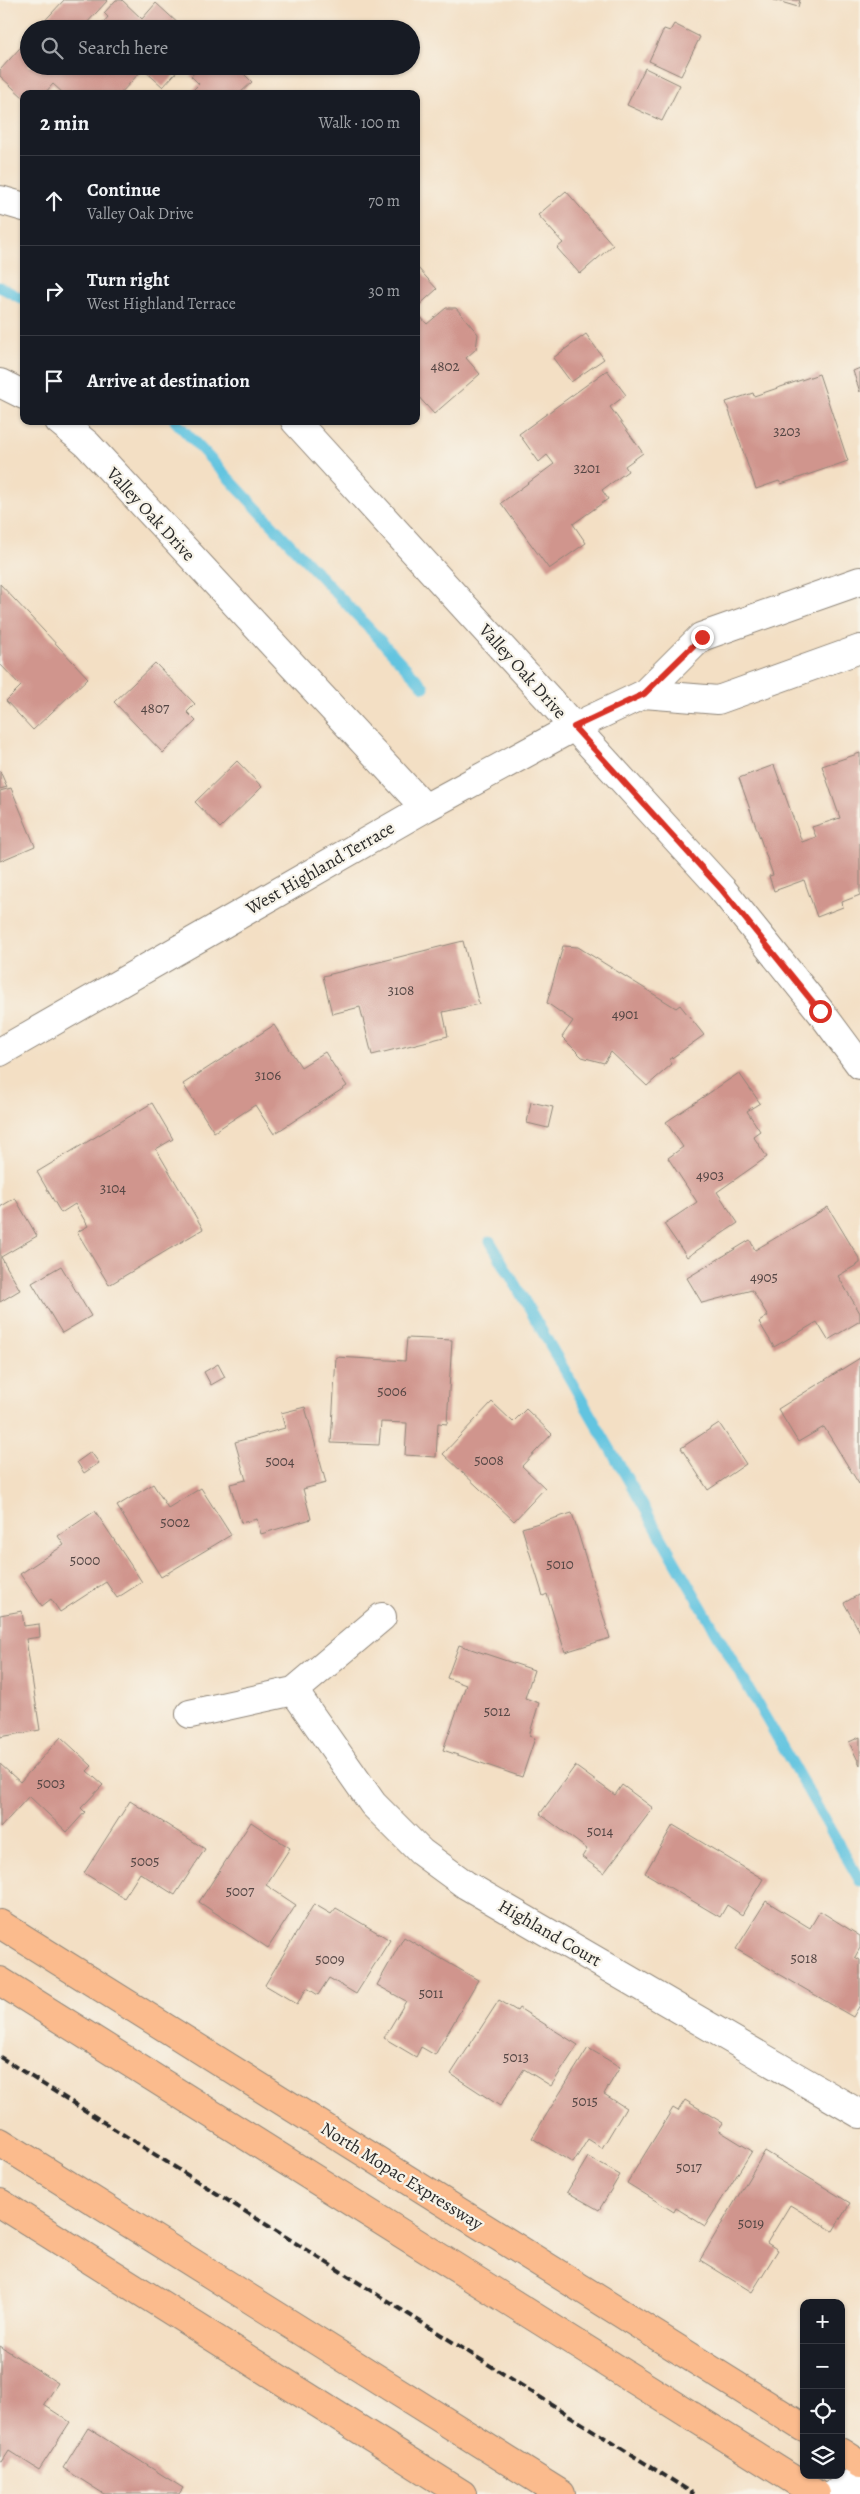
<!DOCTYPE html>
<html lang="en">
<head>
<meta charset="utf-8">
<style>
  :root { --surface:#171b24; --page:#242831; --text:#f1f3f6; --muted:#9ea1a6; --line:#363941 }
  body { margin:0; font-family:Alegreya,serif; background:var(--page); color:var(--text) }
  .controls { position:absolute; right:15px; bottom:15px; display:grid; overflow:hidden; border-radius:10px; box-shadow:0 1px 4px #0004 }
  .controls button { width:45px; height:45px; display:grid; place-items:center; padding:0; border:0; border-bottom:1px solid var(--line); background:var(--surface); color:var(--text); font:25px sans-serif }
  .stop { position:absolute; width:15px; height:15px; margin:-11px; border:4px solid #d93025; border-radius:50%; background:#fff }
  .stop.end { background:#d93025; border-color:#fff; box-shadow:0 1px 5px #0008 }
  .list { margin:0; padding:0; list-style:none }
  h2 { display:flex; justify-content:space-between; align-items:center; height:65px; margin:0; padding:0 20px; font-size:21px }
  h2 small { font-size:16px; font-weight:400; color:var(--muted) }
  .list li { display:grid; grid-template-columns:32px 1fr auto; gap:15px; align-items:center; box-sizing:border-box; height:90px; padding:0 20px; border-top:1px solid var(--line) }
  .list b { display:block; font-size:19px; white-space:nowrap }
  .list p { margin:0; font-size:16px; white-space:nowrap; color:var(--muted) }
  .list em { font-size:16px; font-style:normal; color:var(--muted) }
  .icon { flex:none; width:28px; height:28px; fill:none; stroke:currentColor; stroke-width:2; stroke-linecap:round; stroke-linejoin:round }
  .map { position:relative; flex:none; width:860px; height:2494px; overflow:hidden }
  .search { position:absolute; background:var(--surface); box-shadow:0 1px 4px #0004; left:20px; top:20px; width:400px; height:55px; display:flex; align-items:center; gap:12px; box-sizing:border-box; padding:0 18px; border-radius:28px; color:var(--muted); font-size:19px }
  .panel { position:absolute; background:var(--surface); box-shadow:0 1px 4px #0004; left:20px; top:90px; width:400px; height:335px; border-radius:10px }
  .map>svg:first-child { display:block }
</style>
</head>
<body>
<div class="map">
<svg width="860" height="2494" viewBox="0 0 860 2494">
  <rect width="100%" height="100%" fill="#f7f3e8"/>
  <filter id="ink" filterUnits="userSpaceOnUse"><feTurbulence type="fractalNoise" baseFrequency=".02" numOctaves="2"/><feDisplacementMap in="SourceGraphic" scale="10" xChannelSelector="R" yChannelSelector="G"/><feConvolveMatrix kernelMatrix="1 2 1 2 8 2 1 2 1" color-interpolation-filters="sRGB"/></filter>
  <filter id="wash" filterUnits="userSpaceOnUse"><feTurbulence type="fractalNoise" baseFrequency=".0096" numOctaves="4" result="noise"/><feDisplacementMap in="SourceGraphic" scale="20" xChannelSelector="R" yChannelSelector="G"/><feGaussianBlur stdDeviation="1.12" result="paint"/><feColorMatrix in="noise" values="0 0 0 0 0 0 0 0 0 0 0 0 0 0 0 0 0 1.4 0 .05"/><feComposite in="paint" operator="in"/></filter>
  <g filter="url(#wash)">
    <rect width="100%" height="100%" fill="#f3dfc4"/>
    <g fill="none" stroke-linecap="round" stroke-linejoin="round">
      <!-- stream -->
      <path stroke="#62c4e0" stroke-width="11" d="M0,287L24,300
        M175,421L424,687
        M490,1241L860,1881"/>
    </g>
    <g id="blocks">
      <!-- building -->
      <path fill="#d0958d" d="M64,0H108L85,25L89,29H37Z
        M116,0H122L142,19L156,3L181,26L179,29H98L108,17L104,13Z
        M774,0H800L798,7Z
        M674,24L700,37L681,76L649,61L664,29L670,31Z
        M29,38V66H182L163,87L143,69L120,94H64L53,84L44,94H24V98L0,76V70Z
        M202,66H236L252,82L239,94H189L199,84L191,76Z
        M645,68L680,85L662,121L627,105Z
        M566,191L613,245L580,274L557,248L563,243L538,215Z
        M416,266L437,289L416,308Z
        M446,308H456L478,334L476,349L466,358L480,374L434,414L416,394V312L427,324Z
        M586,334L604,359L571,382L553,358Z
        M860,368V392L853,371Z
        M607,370L626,395L610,407L643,453L625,466L628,471L602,490L608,499L573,524L586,543L549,569L501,503L554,464L547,455L539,462L519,434Z
        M819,374L848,461L781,484L779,481L756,489L726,402L753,393L754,396Z
        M0,584L88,678L33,730L6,701L21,686L0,664Z
        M155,663L195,704L187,712L196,721L163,753L114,702Z
        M860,753V895L842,902L843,907L817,917L804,880L774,891L769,876L773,875L739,778L774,765L802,842L816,837L812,827L840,818L822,766Z
        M237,761L262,787L220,828L195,802Z
        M0,771L7,787L0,789Z
        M11,788L35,846L0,861V791Z
        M463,941L479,1004L443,1012L448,1036L372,1055L360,1007L332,1014L323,976Z
        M563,946L578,947L676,1008L680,1005L704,1035L669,1060L672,1064L647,1086L611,1052L604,1063L582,1057L562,1037L573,1021L547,1003Z
        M274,1025L301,1067L325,1052L347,1086L274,1134L255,1105L214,1132L183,1084Z
        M739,1073L760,1103L747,1111L760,1131L753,1136L767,1157L717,1192L738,1223L687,1257L664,1224L697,1202L668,1158L683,1147L666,1122Z
        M531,1102L553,1107L548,1128L527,1123Z
        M152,1103L173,1139L156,1149L203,1229L109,1285L77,1232L88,1226L75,1204L61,1213L37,1172Z
        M15,1198L37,1236L1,1257L20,1290L0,1302V1207Z
        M828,1207L860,1260V1263L838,1276L860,1313V1321L828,1340L817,1322L774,1347L759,1322L768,1316L752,1290L702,1303L687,1278L750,1240L755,1250Z
        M61,1266L91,1316L62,1333L32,1283Z
        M407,1338L452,1340L447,1424L438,1423L436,1457L405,1455L407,1423L381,1422L379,1445L331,1443L336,1357L405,1361Z
        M860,1358V1483L859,1484L824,1427L798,1442L778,1409Z
        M218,1364L225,1377L211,1385L204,1372Z
        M492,1402L513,1422L526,1409L552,1434L522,1466L545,1488L514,1521L443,1454Z
        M305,1407L326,1483L303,1489L311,1519L261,1534L257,1519L241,1523L230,1484L246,1480L235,1442L285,1428L281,1413Z
        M719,1423L746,1464L708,1490L681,1448Z
        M91,1452L99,1463L84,1473L77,1462Z
        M153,1484L168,1508L201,1488L231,1535L161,1577L117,1506Z
        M95,1511L142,1582L117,1598L106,1582L60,1612L51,1599L42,1606L20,1574L64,1545L58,1536Z
        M572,1513L610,1638L565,1652L547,1594L543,1596L522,1528Z
        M860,1594V1632L844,1603Z
        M22,1611L24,1626L39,1624L40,1637L26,1639L40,1730L0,1737V1615Z
        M459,1645L534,1670L525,1698L539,1703L529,1736L535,1738L522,1777L443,1750L466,1685L447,1678Z
        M61,1737L92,1766L87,1771L103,1785L81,1808L85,1812L67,1832L29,1796L0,1828V1764L20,1782Z
        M860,1737V1765L849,1742Z
        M575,1766L615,1795L622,1785L653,1808L604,1873L582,1857L587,1849L540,1814Z
        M130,1801L205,1849L175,1895L140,1873L124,1898L84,1873Z
        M251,1822L290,1848L266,1885L296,1905L268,1948L199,1902Z
        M673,1825L763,1879L742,1915L727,1905L720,1917L645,1873Z
        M766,1901L810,1928L820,1911L860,1936V1948L855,1957L860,1960V2005L853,2017L736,1949Z
        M314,1904L331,1914L336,1908L390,1940L356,1994L329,1978L318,1995L307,1988L297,2004L265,1985Z
        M404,1937L478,1980L435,2055L421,2047L416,2057L384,2038L406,2001L377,1985Z
        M499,2000L517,2011L519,2008L578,2045L551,2086L524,2069L500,2106L451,2074Z
        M588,2048L620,2067L604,2094L626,2108L602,2148L588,2139L573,2163L532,2138Z
        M685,2100L723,2123L718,2130L752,2151L705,2226L676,2208L674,2212L627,2183L673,2108L678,2111Z
        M765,2151L850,2203L833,2231L790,2205L767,2243L778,2250L752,2292L700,2260Z
        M588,2157L620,2175L599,2210L567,2192Z
        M0,2346L58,2383L44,2405L70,2422L39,2470L9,2451L2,2462L0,2461Z
        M88,2428L183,2488L179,2494H104L63,2468Z"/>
    </g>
  </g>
  <g filter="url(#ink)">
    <use href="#blocks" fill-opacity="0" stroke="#8f8578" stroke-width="1"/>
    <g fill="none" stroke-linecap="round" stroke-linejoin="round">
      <defs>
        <path id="minor" d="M0,200L24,207
          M0,383L24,395
          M59,421L87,444L425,808
          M295,421L722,889L820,1011L860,1065
          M644,694L718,700L860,649
          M0,1052L425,808L574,727L644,694L701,637L860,581
          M294,1691L373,1804L421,1852L466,1885L860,2114
          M190,1714L294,1691L382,1617
          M834,2494L860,2479"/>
        <path id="highway" d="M0,1924L804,2428
          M0,1981L816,2494
          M0,2142L561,2494
          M0,2203L462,2494
          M841,2452L860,2464"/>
      </defs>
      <!-- minor casing -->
      <use href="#minor" stroke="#8f8578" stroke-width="30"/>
      <!-- highway casing -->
      <use href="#highway" stroke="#8f8578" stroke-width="30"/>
      <!-- minor -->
      <use href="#minor" stroke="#fff" stroke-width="28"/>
      <!-- highway -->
      <use href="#highway" stroke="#fbbb8d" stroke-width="28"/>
      <!-- rail -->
      <path stroke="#2b2b2b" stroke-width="4" stroke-dasharray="8 4" stroke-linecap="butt" d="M0,2057L694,2494"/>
    </g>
  </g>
  <g fill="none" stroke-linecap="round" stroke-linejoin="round" filter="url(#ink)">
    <!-- route -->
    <path stroke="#d93025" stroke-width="6" d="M702,637L644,694L574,727L722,890L820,1011"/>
  </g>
  <g text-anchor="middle" stroke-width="4.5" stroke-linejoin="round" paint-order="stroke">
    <!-- number labels -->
    <g font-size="15" fill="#544644">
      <text x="445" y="371">4802</text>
      <text x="787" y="436">3203</text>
      <text x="587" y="473">3201</text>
      <text x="155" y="713">4807</text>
      <text x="401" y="995">3108</text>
      <text x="625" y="1019">4901</text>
      <text x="268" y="1080">3106</text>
      <text x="710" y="1180">4903</text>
      <text x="113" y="1193">3104</text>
      <text x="764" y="1282">4905</text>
      <text x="392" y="1396">5006</text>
      <text x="489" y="1465">5008</text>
      <text x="280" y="1466">5004</text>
      <text x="175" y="1527">5002</text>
      <text x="85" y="1565">5000</text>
      <text x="560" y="1569">5010</text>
      <text x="497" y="1716">5012</text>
      <text x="51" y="1788">5003</text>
      <text x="600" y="1836">5014</text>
      <text x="145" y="1866">5005</text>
      <text x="240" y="1896">5007</text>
      <text x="804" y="1963">5018</text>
      <text x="330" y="1964">5009</text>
      <text x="431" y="1998">5011</text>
      <text x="516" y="2062">5013</text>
      <text x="585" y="2106">5015</text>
      <text x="689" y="2172">5017</text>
      <text x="751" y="2228">5019</text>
    </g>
    <!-- street labels -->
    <g font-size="18" fill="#2b2b2b" stroke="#f7f3e8">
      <text transform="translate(151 514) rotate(47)" y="6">Valley Oak Drive</text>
      <text transform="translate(523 671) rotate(48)" y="6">Valley Oak Drive</text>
      <text transform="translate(320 868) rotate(-30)" y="6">West Highland Terrace</text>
      <text transform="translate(550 1933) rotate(30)" y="6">Highland Court</text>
      <text transform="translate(402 2176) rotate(32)" y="6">North Mopac Expressway</text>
    </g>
  </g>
</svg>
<div class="controls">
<button>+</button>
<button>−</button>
<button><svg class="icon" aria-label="locate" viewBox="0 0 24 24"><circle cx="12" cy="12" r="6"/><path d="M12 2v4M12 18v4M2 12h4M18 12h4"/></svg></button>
<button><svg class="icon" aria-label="layers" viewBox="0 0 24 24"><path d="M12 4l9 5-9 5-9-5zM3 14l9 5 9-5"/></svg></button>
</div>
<div class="stop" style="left:820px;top:1011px"></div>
<div class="stop end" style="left:702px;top:637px"></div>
<div class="search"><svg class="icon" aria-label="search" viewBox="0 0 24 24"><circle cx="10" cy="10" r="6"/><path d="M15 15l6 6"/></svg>Search here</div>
<section class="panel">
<h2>2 min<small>Walk · 100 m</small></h2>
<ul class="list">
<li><svg class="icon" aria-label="ahead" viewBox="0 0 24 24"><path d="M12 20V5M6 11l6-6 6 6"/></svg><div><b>Continue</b><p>Valley Oak Drive</p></div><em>70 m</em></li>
<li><svg class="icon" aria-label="right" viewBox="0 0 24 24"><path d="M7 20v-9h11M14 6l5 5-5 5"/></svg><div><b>Turn right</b><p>West Highland Terrace</p></div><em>30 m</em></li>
<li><svg class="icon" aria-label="arrive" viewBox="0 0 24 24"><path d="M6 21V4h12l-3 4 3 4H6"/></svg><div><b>Arrive at destination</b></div></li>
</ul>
</section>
</div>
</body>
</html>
